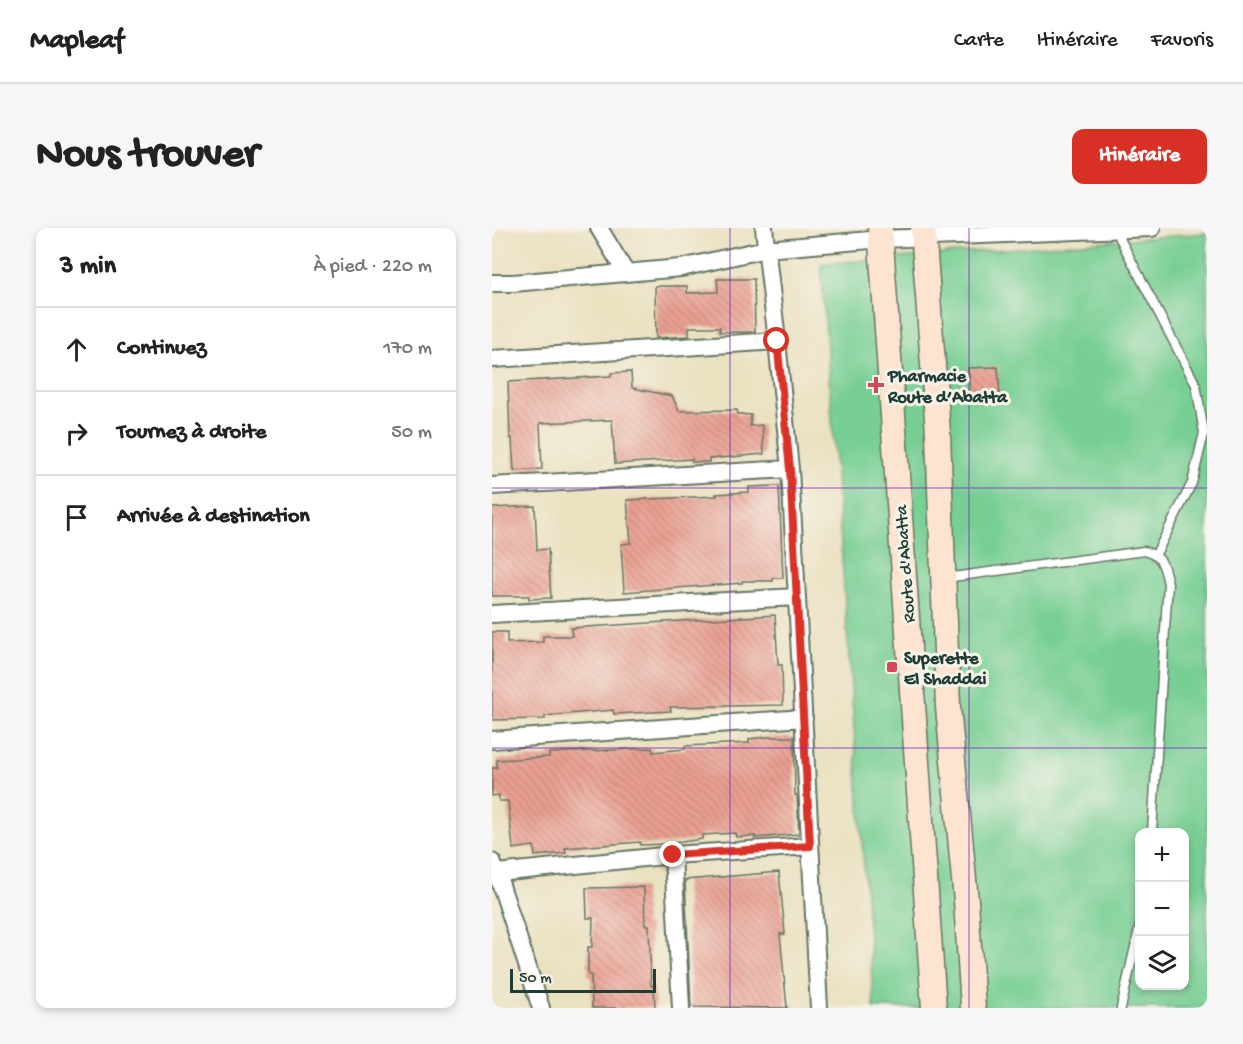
<!DOCTYPE html>
<html lang="fr">
<head>
<meta charset="utf-8">
<style>
  :root { --surface:#fff; --page:#f6f6f6; --text:#222; --muted:#767676; --line:#e0e0e0; --accent:#d93025 }
  body { margin:0; font-family:"Gochi Hand",sans-serif; background:var(--page); color:var(--text) }
  .controls { position:absolute; right:18px; bottom:18px; display:grid; overflow:hidden; border-radius:12px; box-shadow:0 3px 9px #0003 }
  .controls button { width:54px; height:54px; display:grid; place-items:center; padding:0; border:0; border-bottom:2px solid var(--line); background:var(--surface); color:var(--text); font:30px sans-serif }
  .scale { position:absolute; left:18px; bottom:15px; width:146px; box-sizing:border-box; padding-left:6px; border:3px solid #1f3d34; border-top:0; font-size:16px; line-height:21px; white-space:nowrap; color:#1f3d34; -webkit-text-stroke:4px #f7f3e8; paint-order:stroke }
  .stop { position:absolute; width:18px; height:18px; margin:-14px; border:4px solid #d93025; border-radius:50%; background:#fff }
  .stop.end { background:#d93025; border-color:#fff; box-shadow:0 2px 6px #0008 }
  .list { margin:0; padding:0; list-style:none }
  h2 { display:flex; justify-content:space-between; align-items:center; height:78px; margin:0; padding:0 24px; font-size:26px }
  h2 small { font-size:20px; font-weight:400; color:var(--muted) }
  .list li { display:grid; grid-template-columns:39px 1fr auto; gap:18px; align-items:center; box-sizing:border-box; height:84px; padding:0 24px; border-top:2px solid var(--line) }
  .list b { display:block; font-size:22px; white-space:nowrap }
  .list em { font-size:20px; font-style:normal; color:var(--muted) }
  .icon { flex:none; width:33px; height:33px; fill:none; stroke:currentColor; stroke-width:2; stroke-linecap:round; stroke-linejoin:round }
  .map { position:relative; flex:none; width:715px; height:780px; overflow:hidden; border-radius:12px }
  header { display:flex; align-items:center; gap:36px; box-sizing:border-box; height:84px; padding:0 30px; background:var(--surface); border-bottom:2px solid var(--line) }
  header strong { font-size:28px }
  nav { display:flex; gap:33px; margin-inline-start:auto; font-size:21px }
  .intro { display:flex; align-items:center; justify-content:space-between; box-sizing:border-box; height:144px; padding:0 36px }
  h1 { margin:0; font-size:42px }
  .button { padding:15px 27px; border-radius:12px; background:var(--accent); color:#fff; font-size:21px; font-weight:700 }
  main { display:flex; gap:36px; padding:0 36px }
  aside { flex:1; background:var(--surface); border-radius:12px; box-shadow:0 3px 9px #0003 }
  .map>svg:first-child { display:block }
</style>
</head>
<body>
<header>
<strong>Mapleaf</strong>
<nav><a>Carte</a><a>Itinéraire</a><a>Favoris</a></nav>
</header>
<div class="intro"><h1>Nous trouver</h1><a class="button">Itinéraire</a></div>
<main>
<aside>
<h2>3 min<small>À pied · 220 m</small></h2>
<ul class="list">
<li><svg class="icon" aria-label="ahead" viewBox="0 0 24 24"><path d="M12 20V5M6 11l6-6 6 6"/></svg><div><b>Continuez</b></div><em>170 m</em></li>
<li><svg class="icon" aria-label="right" viewBox="0 0 24 24"><path d="M7 20v-9h11M14 6l5 5-5 5"/></svg><div><b>Tournez à droite</b></div><em>50 m</em></li>
<li><svg class="icon" aria-label="arrive" viewBox="0 0 24 24"><path d="M6 21V4h12l-3 4 3 4H6"/></svg><div><b>Arrivée à destination</b></div></li>
</ul>
</aside>
<div class="map">
<svg width="715" height="780" viewBox="0 0 715 780">
  <defs>
    <pattern id="building-back-hatch" width="6" height="6" patternUnits="userSpaceOnUse" patternTransform="scale(1.5)"><rect width="6" height="6" fill="#eba093"/><path d="M-1 5l2 2M0 0l6 6M5-1l2 2" fill="none" stroke="#be8479"/></pattern>
  </defs>
  <rect width="100%" height="100%" fill="#f7f3e8"/>
  <filter id="ink" filterUnits="userSpaceOnUse"><feTurbulence type="fractalNoise" baseFrequency=".0167" numOctaves="2"/><feDisplacementMap in="SourceGraphic" scale="12" xChannelSelector="R" yChannelSelector="G"/><feConvolveMatrix kernelMatrix="1 2 1 2 8 2 1 2 1" color-interpolation-filters="sRGB"/></filter>
  <filter id="wash" filterUnits="userSpaceOnUse"><feTurbulence type="fractalNoise" baseFrequency=".008" numOctaves="4" result="noise"/><feDisplacementMap in="SourceGraphic" scale="24" xChannelSelector="R" yChannelSelector="G"/><feGaussianBlur stdDeviation="1.35" result="paint"/><feColorMatrix in="noise" values="0 0 0 0 0 0 0 0 0 0 0 0 0 0 0 0 0 1.4 0 .05"/><feComposite in="paint" operator="in"/></filter>
  <g filter="url(#wash)">
    <rect width="100%" height="100%" fill="#eae1c0"/>
    <!-- green -->
    <path fill="#78cf94" stroke="#4c8664" stroke-width="1.5" fill-rule="evenodd" d="M715,5V780H382L329,36ZM648,604H692V758H648Z"/>
    <g id="blocks">
      <!-- building -->
      <path fill="url(#building-back-hatch)" d="M225,51H262L263,104H228V99H197V108L164,110L163,58H195V65L226,64Z
        M506,139L508,169L479,170L476,140Z
        M139,144L140,160L180,168L187,183L245,182L246,186L259,187L258,198L270,197L272,226L217,231V234H200V231L123,236L120,192L48,195L50,241L22,243L20,210H18L16,154L119,148V145Z
        M287,258L291,350H281V353H250V355L132,364L129,316L139,315L135,272L225,268L224,266L257,264V259Z
        M43,278L45,322L56,321L59,370L37,371V368H0V280Z
        M283,387L286,437H290L291,477L178,479L179,483L122,486L121,482L53,488V491L0,492V404H15V415L51,414V408H80L79,400Z
        M274,509H302L303,567H305L307,606L263,610V608L244,609L243,605L210,607V611L175,616L148,617V614L73,620L74,625L43,628L42,618L21,621L16,573H7V567L0,568V540H5V532L57,529V525L160,520L161,524L193,521V518L257,515V511Z
        M287,644L293,706H288L295,780L199,779L193,652Z
        M152,659L153,697H157L159,758H162L163,780H100L99,747H96V719H100L101,690H95L94,660Z"/>
    </g>
  </g>
  <g filter="url(#ink)">
    <use href="#blocks" fill-opacity="0" stroke="#667665" stroke-width="1.5"/>
    <g fill="none" stroke-linecap="round" stroke-linejoin="round">
      <defs>
        <path id="lane" d="M623,1L704,157L712,205L700,255L664,326
          M453,350L652,323C672,329 671,337 676,355L660,604
          M629,780L648,697"/>
        <path id="street" d="M107,0L134,45
          M272,0L285,113
          M0,55H21L189,40L274,21L390,11L660,0
          M0,131L285,113L298,241L327,780
          M0,258L298,241
          M0,386L305,369
          M0,512L312,490
          M181,627L189,780
          M0,634L5,645L49,780
          M5,645L181,627L318,618"/>
        <path id="secondary" d="M388,0L442,780
          M431,0L446,205L456,479L474,673L481,780"/>
      </defs>
      <!-- lane casing -->
      <use href="#lane" stroke="#667665" stroke-width="11"/>
      <!-- street casing -->
      <use href="#street" stroke="#667665" stroke-width="20"/>
      <!-- secondary casing -->
      <use href="#secondary" stroke="#667665" stroke-width="27"/>
      <!-- lane -->
      <use href="#lane" stroke="#fff" stroke-width="8"/>
      <!-- street -->
      <use href="#street" stroke="#fff" stroke-width="16"/>
      <!-- secondary -->
      <use href="#secondary" stroke="#fde4d1" stroke-width="24"/>
    </g>
  </g>
  <g fill="none" stroke-linecap="round" stroke-linejoin="round" filter="url(#ink)">
    <!-- route -->
    <path stroke="#d93025" stroke-width="8" d="M181,627L318,618L298,241L285,113"/>
  </g>
  <!-- grid -->
  <path fill="none" stroke="#7b2cbf" stroke-width="1.5" stroke-opacity="0.55" d="M238,0V780M477,0V780M0,260H715M0,520H715"/>
  <!-- markers -->
  <g fill="#d1495b" stroke="#f7f3e8" stroke-width="2">
    <path d="M381 148h6v6h6v6h-6v6h-6v-6h-6v-6h6z"/>
    <rect x="394" y="433" width="12" height="12" rx="3"/>
  </g>
  <g text-anchor="middle" stroke-width="6" stroke-linejoin="round" paint-order="stroke">
    <!-- poi labels -->
    <g font-size="18" font-weight="bold" fill="#1f3d34" stroke="#f7f3e8" text-anchor="start">
      <text x="396" y="153">Pharmacie<tspan x="396" dy="21">Route d’Abatta</tspan></text>
      <text x="412" y="435">Superette<tspan x="412" dy="21">El Shaddai</tspan></text>
    </g>
    <!-- street labels -->
    <g font-size="18" fill="#1f3d34" stroke="#f7f3e8">
      <text transform="translate(412 336) rotate(-94)" y="6">Route d'Abatta</text>
    </g>
  </g>
</svg>
<div class="controls">
<button>+</button>
<button>−</button>
<button><svg class="icon" aria-label="layers" viewBox="0 0 24 24"><path d="M12 4l9 5-9 5-9-5zM3 14l9 5 9-5"/></svg></button>
</div>
<div class="scale">50 m</div>
<div class="stop" style="left:285px;top:113px"></div>
<div class="stop end" style="left:181px;top:627px"></div>
</div>
</main>
</body>
</html>
